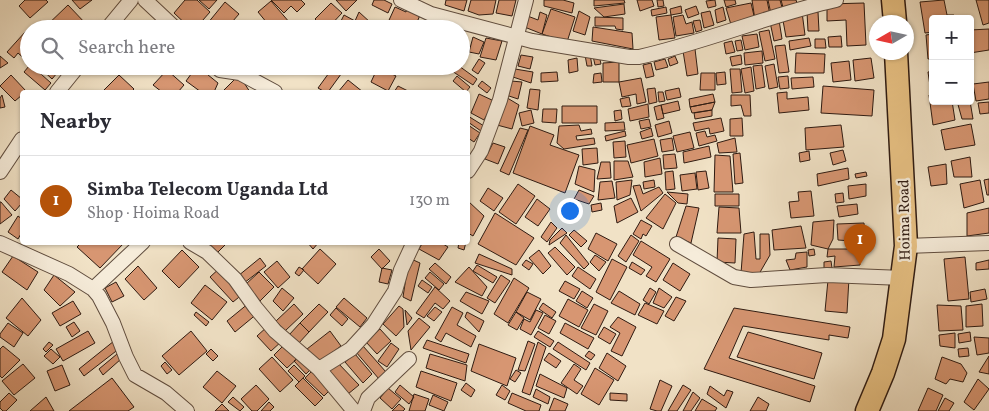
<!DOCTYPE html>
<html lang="en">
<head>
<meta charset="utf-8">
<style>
  :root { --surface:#fff; --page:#f2f2f3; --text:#2b2b33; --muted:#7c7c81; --line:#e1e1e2; --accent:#b45309 }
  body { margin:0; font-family:Vollkorn,serif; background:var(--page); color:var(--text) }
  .controls { position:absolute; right:15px; top:15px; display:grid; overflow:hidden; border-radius:5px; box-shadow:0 1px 4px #0004 }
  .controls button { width:45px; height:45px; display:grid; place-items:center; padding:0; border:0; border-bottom:1px solid var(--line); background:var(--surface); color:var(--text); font:25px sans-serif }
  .compass { position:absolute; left:869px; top:15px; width:45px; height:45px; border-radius:50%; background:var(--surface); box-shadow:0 1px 4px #0004; rotate:261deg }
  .you { position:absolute; left:569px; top:210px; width:18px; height:18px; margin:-12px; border:4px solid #fff; border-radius:50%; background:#1a73e8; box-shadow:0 0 0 8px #1a73e833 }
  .badge { display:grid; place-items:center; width:32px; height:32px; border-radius:50%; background:var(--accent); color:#fff; font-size:16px; font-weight:700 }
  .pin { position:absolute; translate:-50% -41px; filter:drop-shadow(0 1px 2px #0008) }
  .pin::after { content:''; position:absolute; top:26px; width:18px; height:15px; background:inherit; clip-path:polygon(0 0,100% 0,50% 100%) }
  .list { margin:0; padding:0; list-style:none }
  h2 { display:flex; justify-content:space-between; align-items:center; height:65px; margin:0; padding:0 20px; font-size:21px }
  h2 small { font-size:16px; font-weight:400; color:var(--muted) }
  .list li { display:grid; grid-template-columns:32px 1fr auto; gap:15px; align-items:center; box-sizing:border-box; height:90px; padding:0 20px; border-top:1px solid var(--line) }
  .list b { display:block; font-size:19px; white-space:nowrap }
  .list p { margin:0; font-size:16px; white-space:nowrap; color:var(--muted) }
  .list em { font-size:16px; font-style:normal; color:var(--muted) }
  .icon { flex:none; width:28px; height:28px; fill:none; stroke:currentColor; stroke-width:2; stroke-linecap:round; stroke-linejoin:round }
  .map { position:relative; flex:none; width:989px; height:411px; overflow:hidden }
  .search { position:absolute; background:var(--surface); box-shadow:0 1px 4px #0004; left:20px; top:20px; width:450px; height:55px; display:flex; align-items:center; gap:12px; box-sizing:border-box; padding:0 18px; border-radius:28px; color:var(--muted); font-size:19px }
  .panel { position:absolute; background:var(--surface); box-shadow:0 1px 4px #0004; left:20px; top:90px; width:450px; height:155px; border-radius:5px }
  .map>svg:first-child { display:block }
</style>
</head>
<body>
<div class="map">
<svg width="989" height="411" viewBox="0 0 989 411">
  <rect width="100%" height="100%" fill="#f1e2c6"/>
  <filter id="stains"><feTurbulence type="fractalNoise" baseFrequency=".004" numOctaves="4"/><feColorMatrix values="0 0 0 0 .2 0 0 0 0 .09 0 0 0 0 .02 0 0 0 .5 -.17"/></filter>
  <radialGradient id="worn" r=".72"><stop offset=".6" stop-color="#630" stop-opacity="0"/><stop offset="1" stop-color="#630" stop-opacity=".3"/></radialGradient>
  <!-- building -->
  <path fill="#d79672" stroke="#2e1a11" d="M25,0H46L48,2L30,18L19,6Z
    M72,0H92L80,9Z
    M185,0H197L210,12L195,29H191L174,13Z
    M199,0H217L209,9Z
    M271,0H301L305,4L297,12L291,6L284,13Z
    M336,0H357L346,11Z
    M374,0H384L392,4L388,13L372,5Z
    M446,0H467L464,11L445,5Z
    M471,0H496L493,14L479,15L468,11Z
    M499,0H516L512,16L496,13Z
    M544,0H563L574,3L572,13L544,6Z
    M594,0H624L625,3L594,6Z
    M637,0H652L654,6L640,11Z
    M657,0H663L664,6L658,7Z
    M715,0L716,6L708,8L706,1Z
    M724,0H735L736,4L726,7Z
    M752,0H767L770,15L755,20Z
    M768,0H780L783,11L771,14Z
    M781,0H796L798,6L784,11Z
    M944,0L947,15H954V19H933V32L925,33L920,2Z
    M976,0H989V23L983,25Z
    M271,1L290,23L284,29H272L258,12Z
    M225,2L239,14L226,29H203Z
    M331,3L342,13L327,29H325L315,19Z
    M751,3L755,20L732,28L726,8Z
    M864,3L866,45L847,46L846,20L827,21V4Z
    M624,4L625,14L604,17L594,8Z
    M68,5L87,25L84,29H43Z
    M681,6L682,13L671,15L670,9Z
    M696,6L699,14L688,18L685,10Z
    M395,7L406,12L408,7L421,13L414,29H385Z
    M666,7L667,13L652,16L651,10Z
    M723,7L726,20L717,23L715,10Z
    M551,9L575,17L567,42L542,34Z
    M579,11L590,17L585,35L573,31Z
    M710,11L714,25L704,28L701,13Z
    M359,12L371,23L368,29H337L344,15L355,21Z
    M540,12L547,15L542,34L522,26L525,15L538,20Z
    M802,12L805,35L786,37L782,15Z
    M807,12H818L819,31H808Z
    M671,15L675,38L659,40L656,17Z
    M683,15L686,24L692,22L694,33L676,36L673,17Z
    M595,17L623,18V30L616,29L615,26H595Z
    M700,20L702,30L696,32L693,21Z
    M779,20L782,39L774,41L770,22Z
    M593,27L632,33L633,49L592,41Z
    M989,29V50L970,53V30Z
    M769,30L775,59L765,61L759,32Z
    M26,31L29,33V63L18,53L14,58L7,52Z
    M757,34L759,47L745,50L742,36Z
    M933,34V58L928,59L926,35Z
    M841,36L842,47H829L828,37Z
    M473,37L484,42L479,54L469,52Z
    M486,38L502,41L496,60L480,57Z
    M809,38L811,46L790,50L789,41Z
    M815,39H825L826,48H815Z
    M741,40L743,50L737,51L735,41Z
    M732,41L735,52L726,54L724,43Z
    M785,45L789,72L779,73L775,46Z
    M695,49L698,74L687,76L683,51Z
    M762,51L763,63L745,65L744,53Z
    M796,53L825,54L824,73H795Z
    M590,54L592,66H587L585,55Z
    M521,55L533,57L530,69L518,66Z
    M599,55L601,64L595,65L593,56Z
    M741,55L742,64L732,66L730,57Z
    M0,56L8,63L0,68Z
    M675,56L678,63L670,66L668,59Z
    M577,58L578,71L569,73L568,60Z
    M871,58L874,78L855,81L853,60Z
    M479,59L485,63L478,74L472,70Z
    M665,59L668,67L656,70L654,62Z
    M849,61L851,80L833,82L831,63Z
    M619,62V82H603V63Z
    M651,63L654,76L646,78L643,65Z
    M774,64L778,87L769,89L765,66Z
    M762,65L765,87L756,89L753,66Z
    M29,66H32L51,83L45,90L24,72Z
    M38,66H63L52,79Z
    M197,66L218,83L214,92H201L186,81Z
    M334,66H338L344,70L328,92H325L318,88Z
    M451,66H459L477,79L473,85L449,69Z
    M378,67L396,76L388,91L371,82Z
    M751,67L754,91L745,93L741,69Z
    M515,69L533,72L531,83L513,77Z
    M730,69H740L742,92L732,93Z
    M167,70L184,85L178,92H162L153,85Z
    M933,71V86H930L928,72Z
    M557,72L558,81L541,82V73Z
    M725,72L726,84L717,85L716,73Z
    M601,73L602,82L593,83L594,74Z
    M701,73H715V90H700Z
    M11,75L26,91L22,92V95L15,101L0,86Z
    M119,75L134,89L131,92H102Z
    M239,75L250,92H222Z
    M457,76L470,87L466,92L453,81Z
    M788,76L789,88L780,89L778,77Z
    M813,77L814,87L792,89L791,78Z
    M641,78L646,102L637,104L636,94L622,97L619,82Z
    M348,80L363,92H338Z
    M482,81L491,88L487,93L478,86Z
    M511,81L522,82L518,99L506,95Z
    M989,82V99L976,101L973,84Z
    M398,86L410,92H394Z
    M823,86L874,90L872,116L821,113Z
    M655,88L657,102L649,104L647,89Z
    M679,88L681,97L667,100L665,91Z
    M530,89L540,90L538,110L527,108Z
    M658,92H663L665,101L659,102Z
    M787,92V99L808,97L809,110L779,113L777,93Z
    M479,94L494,101L484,120L471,113Z
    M713,94L715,102L690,107L689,99Z
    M933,94V101H952L955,120L933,125L929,95Z
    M2,95L5,107L0,108V98Z
    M731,95H750L751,116H744L741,105L731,106Z
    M504,96L519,105L512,129L497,125Z
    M629,97L631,106L622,107L620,99Z
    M678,101L680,110L663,114L661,105Z
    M957,101H970L973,119H962Z
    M715,102L712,110L692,113L690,107Z
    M989,102V113L980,114L978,103Z
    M648,104L649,117L630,121L628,109Z
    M661,105L664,118L657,120L654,107Z
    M562,106H597V123H562Z
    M543,109H557L556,123L542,122Z
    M531,110L534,123L522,126L519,113Z
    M621,110L622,119L615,121L614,111Z
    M712,110V116L695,119L694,113Z
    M468,116L484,126L481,131L468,122Z
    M721,118L724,131L710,134L709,128L695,131L693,123Z
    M742,118L743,136H730V119Z
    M649,119L651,127L641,129L639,121Z
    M669,121L672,133L658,137L655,125Z
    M624,122L625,130L605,131V123Z
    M971,124L975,145L945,150L941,130Z
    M468,125L480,133L474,142L468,138Z
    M579,125L581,131L591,129L592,134L576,136L577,140L594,138L595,144L564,149L557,143L559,126Z
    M841,125L844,147L806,150L805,128Z
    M530,126L554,135L550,145L579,155L565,193L513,173Z
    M520,128L528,130L509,175L500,171Z
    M651,128L653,136L642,139L640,132Z
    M625,131L626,136L606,141L605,136Z
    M705,131L707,137L715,135L717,141L699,146L696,133Z
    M690,132L694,148L677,152L673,136Z
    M672,138L674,150L662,152L660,140Z
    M735,138L737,152L719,153L717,143Z
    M654,139L658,156L631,163L627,145Z
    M625,141L626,157L614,158L613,142Z
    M493,143L505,147L498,164L485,159Z
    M709,146L711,157L684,163L683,152Z
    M597,148L598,163L583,165L582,149Z
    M843,150L846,161L833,165L830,153Z
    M809,151L810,160L800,162L799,153Z
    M740,153L743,183L735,184L733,154Z
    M675,154L677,168L664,169L663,155Z
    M715,155L730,156L733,192H714Z
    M970,157L972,177H954L951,161Z
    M660,158L662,174L645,177L644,162Z
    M614,161H628L633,177L614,180Z
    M601,162H610L611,178L597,179Z
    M946,164L947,184L931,186L928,167Z
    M579,166L595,170L594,192L575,184Z
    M848,168L849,179L818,186L817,174Z
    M673,171L675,189L666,190L665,172Z
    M706,171L709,188L698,190L696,172Z
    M866,172L867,176L856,178L855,174Z
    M695,173L697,189L682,191L680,175Z
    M989,179V195H987L984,180Z
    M632,180L630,195L617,200L616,182Z
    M654,180L655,187L644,189L643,182Z
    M980,180L984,202L964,208L960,184Z
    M612,181L615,198L598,200L600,182Z
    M518,184L535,196L516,224L499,212Z
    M866,184V196L849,199L848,186Z
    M640,185L643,194L659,187L663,193L641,211L633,186Z
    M488,188L503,198L494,211L480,201Z
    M11,190L22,199V203L15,211L4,199Z
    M579,190L594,196L589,204L574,199Z
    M811,191L814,216L791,218L789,202L799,201L798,192Z
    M667,192L688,194L687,204L678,203Z
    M843,193L844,202L836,203L835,194Z
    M665,194L676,203L663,229L646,218Z
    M715,194H739V206H715Z
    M631,198L638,212L617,223L614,206Z
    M537,199L550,209L538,226L525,217Z
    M468,201L484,216L473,236L468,233Z
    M1,202L12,215L0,224V202Z
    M601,203L602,210L592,212L591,205Z
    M857,204L858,214L839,217L837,206Z
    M686,206L699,208L691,243L676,237Z
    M719,207L739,208L741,233H717Z
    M989,208V233L967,236V213Z
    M495,213L534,238L516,265L478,244Z
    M18,216L22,219V232L18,239L8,232Z
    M641,220L652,226L646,236L643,234L641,239L633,234Z
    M834,220L833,239L828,249L811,245L813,222Z
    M551,222L557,228L547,242L541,237Z
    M864,223L865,242L838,240L837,224Z
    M801,226L806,248L774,250L772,230Z
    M562,228L567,233L549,245L550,240Z
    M574,230L587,241L581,247L569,235Z
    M754,232L756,259H760V234H769L770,255L759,274L741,273L744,234Z
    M596,233L617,244L608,261L588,249Z
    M566,235L589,264L584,269L560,243Z
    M631,235L639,241L626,262L618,256Z
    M718,238L736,239L735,263L717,262Z
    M641,241L670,259L656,282L646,276L652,267L633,255Z
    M82,242H123L124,243L100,268L77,247Z
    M212,242H228L216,254L208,246Z
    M307,242H319L313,249Z
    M423,242H440L448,247L439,260L419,249Z
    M459,242H466L464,250L458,248Z
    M555,247L575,267L567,275L548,253Z
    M320,249L336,264L318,284L302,269Z
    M379,249L390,261L382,269L371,257Z
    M814,249L815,255L809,256L808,250Z
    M828,249H859L860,265L834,267L835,256L827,257Z
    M182,250L199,267L179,288L162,271Z
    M539,250L551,266L543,274L529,258Z
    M807,252V267L790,270L786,260L795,259L796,253Z
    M479,254L512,269V275L475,263Z
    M595,255L606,262L599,271L590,262Z
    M13,256L38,272L27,290L2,272Z
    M965,257L969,299L948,301L944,259Z
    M260,258L266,266L244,283L238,276Z
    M409,258L420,263L411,301L403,297Z
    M612,259L627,267L610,300L596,292Z
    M526,260L533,264L529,270L522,265Z
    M989,260V269L976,270V263Z
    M277,261L290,277L278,288L264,272Z
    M831,261L832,268H824V262Z
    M632,262L645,270L641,275L629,268Z
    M435,263L451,277L446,284L429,269Z
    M673,263L690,274L680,291L663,280Z
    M477,265L497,277L493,283L473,271Z
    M138,266L157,288L144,300L125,279Z
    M221,267L244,293L233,302L210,277Z
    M299,267L304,270L299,276L295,273Z
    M469,267L487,287L482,296L455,282Z
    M578,267L596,279L590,289L572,276Z
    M382,268L392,270L388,284L379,282Z
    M259,272L274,287L260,301L245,285Z
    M430,272L444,284L439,290L425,278Z
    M54,275L75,292L60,306L44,290Z
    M501,275L510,281L495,303L487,298Z
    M514,278L529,288L508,323L494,314Z
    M849,278L847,313L825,311L828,280Z
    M422,280L432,287L428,293L418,286Z
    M565,281L580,289L574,299L559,291Z
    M116,282L124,296L112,302L105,288Z
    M205,285L227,302L212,320L191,303Z
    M435,287L450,301L443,309L435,303L424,318L416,313Z
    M282,288L294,298L283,311L273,301Z
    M650,288L656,292L649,304L643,300Z
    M659,288L672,297L664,308L653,303Z
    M985,289L987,299L971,302L970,292Z
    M582,291L593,298L587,308L576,301Z
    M619,291L640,304L635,315L611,303Z
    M466,292L489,301L482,314L460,301Z
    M527,292L541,299L530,320L516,312Z
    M676,297L686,301L674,321L665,316Z
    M22,298L41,320L28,336L6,318Z
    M344,298L367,318L360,327L336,307Z
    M568,299L588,310L579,327L559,316Z
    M73,301L81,314L60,326L52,313Z
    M249,303L258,313L235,332L227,321Z
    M543,303L556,312L552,318L539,309Z
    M645,303L664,311L657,324L638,315Z
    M294,304L303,314L285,331L276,321Z
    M319,304L328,312L309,332L300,323Z
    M594,304L608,311L596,335L581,328Z
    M982,304L983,326L966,327V306Z
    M937,305L961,306L963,330L939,331Z
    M399,306L403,309L404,327L396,336L383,324Z
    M435,307L442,312L434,321L427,316Z
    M452,307L463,313L457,325L476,336L471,347L446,333L441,342L435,338Z
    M336,308L348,319L342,326L330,315Z
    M734,308L850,327L848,338L829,335V340L743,326L729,358L815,386L810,402L704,369Z
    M405,310L412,318L407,325Z
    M536,310L543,313L531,335L520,329L524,319L530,322Z
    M196,312L209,322L206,326L194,315Z
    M467,312L484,321L479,332L465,317Z
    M516,312L524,318L517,330L508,325Z
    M545,315L556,321L549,334L538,328Z
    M618,317L636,327L622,356L611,351L620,333L610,327Z
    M419,318L430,327L411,350L408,331Z
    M74,322L80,331L72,337L66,327Z
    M8,323L23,333L14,347L0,337V334Z
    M300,323L309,332L298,344L289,335Z
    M565,323L594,338L588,349L560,333Z
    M268,326L282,341L271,351L257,336Z
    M604,327L616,334L610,344L598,337Z
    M380,329L391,341L377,354L366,342Z
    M88,331L95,343L63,361L56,349Z
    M191,331L207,351L179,375L162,356Z
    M330,331L341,346L318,363L307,349Z
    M538,331L554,341L550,347L534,337Z
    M748,332L822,353L814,379L737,357Z
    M970,332L971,341L959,343L958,334Z
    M955,333V348L940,346L939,335Z
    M974,337L989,338V353L977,355Z
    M427,340L469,354L466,363L423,348Z
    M114,341L120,348L84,376L79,369Z
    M528,341L535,344L525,371L518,370Z
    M49,342L53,345L46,352L43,349Z
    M538,342L546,347L530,395L522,392Z
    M558,342L590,363L586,370L553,349Z
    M286,343L300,356L287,368L274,355Z
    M391,343L399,349L387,367L378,361Z
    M479,344L516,358L507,386L471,371Z
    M3,346L20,360L2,378L0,376V349Z
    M363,346L386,372L379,379L356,352Z
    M968,348L969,356L959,357L958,349Z
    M51,349L60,357L53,364L44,356Z
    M211,349L218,356L213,361L206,354Z
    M589,351L595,355L591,360L585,356Z
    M549,353L561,361L556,368L544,360Z
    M607,353L626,366L618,381L599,368Z
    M117,354L121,359L103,375L99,369Z
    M355,354L372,374L363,383L345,362Z
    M430,354L467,365L465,381L426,368Z
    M301,355L313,367L306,374L294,361Z
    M989,356V374L979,372Z
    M272,357L293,380L280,392L259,369Z
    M942,357L961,364L967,373L963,382L950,379L946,384L935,379Z
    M165,362L172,370L167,374L161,366Z
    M337,362L359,385L348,394L327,371Z
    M23,364L35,378L14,395L2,381Z
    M574,364L581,369L574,380L583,386L577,394L561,383Z
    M62,365L70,385L55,391L47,371Z
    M294,365L305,376L299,382L288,371Z
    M595,368L614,380L599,405L581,394Z
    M314,369L332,388L324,396L305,378Z
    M516,370L521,373L515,382L510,379Z
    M217,371L236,386L222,403L203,387Z
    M421,371L457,383L451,401L416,387Z
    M540,374L567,388L564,398L536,386Z
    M112,378L134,407L128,411H69Z
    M303,378L323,398L315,406L295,386Z
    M978,379L989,389L974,410L964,402Z
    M660,380L672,386L661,411H657L650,409Z
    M466,383L475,390L471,397L461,390Z
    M256,385L269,399L257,411H252L241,399Z
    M400,385L414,397L409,404L395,392Z
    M502,385L510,391L505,400L496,395Z
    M683,385L691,390L677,411H668Z
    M710,386L724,396L727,390L733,392L726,408L707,394Z
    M388,388L401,399L392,409L380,398Z
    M928,388L943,395L936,411H918Z
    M536,389L550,397L548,404L533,397Z
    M693,392L700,398L691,411H683Z
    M9,393L17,400L6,411H3L0,408V402Z
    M512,393L541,405L539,411H526L508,403Z
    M610,393L627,394V401L610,400Z
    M414,394L429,399L425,411H409Z
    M433,395L448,402L444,411L429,405Z
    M46,397L54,411H30Z
    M233,397L244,407L240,411L228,402Z
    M758,397L769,404L766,411H750Z
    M554,398L568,404L565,411H549Z
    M945,398L954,403L949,411H938Z
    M702,399L717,408L715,411H695Z
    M269,402L274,407L270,411H261Z
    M222,404L229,411H215Z
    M399,404L405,409L403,411H392Z"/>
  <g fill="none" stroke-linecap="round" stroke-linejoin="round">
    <defs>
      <path id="street" d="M145,0L176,29
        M401,0L431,14L532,41L629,57H639C706,42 769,15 836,0
        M107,29L131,0
        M216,66L220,70L240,73L275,92
        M57,92L78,66
        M468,171L481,151L500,100L526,0
        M0,172L22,139
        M190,242L207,252L235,279L255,307L275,331L319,369L354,411
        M0,243L69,274L93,289L99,296L113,323L126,357L135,375L166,393L187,411
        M677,244L734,277L751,280L827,275L903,278
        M906,246L989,243
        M93,289L143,242
        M319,369L351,349L373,325L395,291L401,270L414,242
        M363,411L368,398L409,359"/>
      <path id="primary" d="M893,0L895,22
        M867,411L883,373L894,339L906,246L896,52"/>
    </defs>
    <!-- street casing -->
    <use href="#street" stroke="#5f4c3e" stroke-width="16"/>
    <!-- primary casing -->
    <use href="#primary" stroke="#2e1a11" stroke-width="25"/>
    <!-- street -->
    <use href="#street" stroke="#f6ecda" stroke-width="14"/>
    <!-- primary -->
    <use href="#primary" stroke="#e8c183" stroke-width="22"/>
  </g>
  <g text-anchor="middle" stroke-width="4.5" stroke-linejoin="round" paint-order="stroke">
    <!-- street labels -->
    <g font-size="15" fill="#2e1a11" stroke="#f6ecda">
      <text transform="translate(904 220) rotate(-91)" y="5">Hoima Road</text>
    </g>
  </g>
  <rect width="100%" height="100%" filter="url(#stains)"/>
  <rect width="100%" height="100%" fill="url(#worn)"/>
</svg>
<div class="controls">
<button>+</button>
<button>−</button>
</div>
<svg class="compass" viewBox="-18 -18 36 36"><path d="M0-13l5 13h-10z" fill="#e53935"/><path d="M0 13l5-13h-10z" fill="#7c7c81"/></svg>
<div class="you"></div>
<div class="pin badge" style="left:860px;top:265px">1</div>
<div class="search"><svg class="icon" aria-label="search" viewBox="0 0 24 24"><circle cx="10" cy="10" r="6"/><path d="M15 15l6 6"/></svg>Search here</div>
<section class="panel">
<h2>Nearby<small></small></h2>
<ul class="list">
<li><span class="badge">1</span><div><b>Simba Telecom Uganda Ltd</b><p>Shop · Hoima Road</p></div><em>130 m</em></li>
</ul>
</section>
</div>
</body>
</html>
